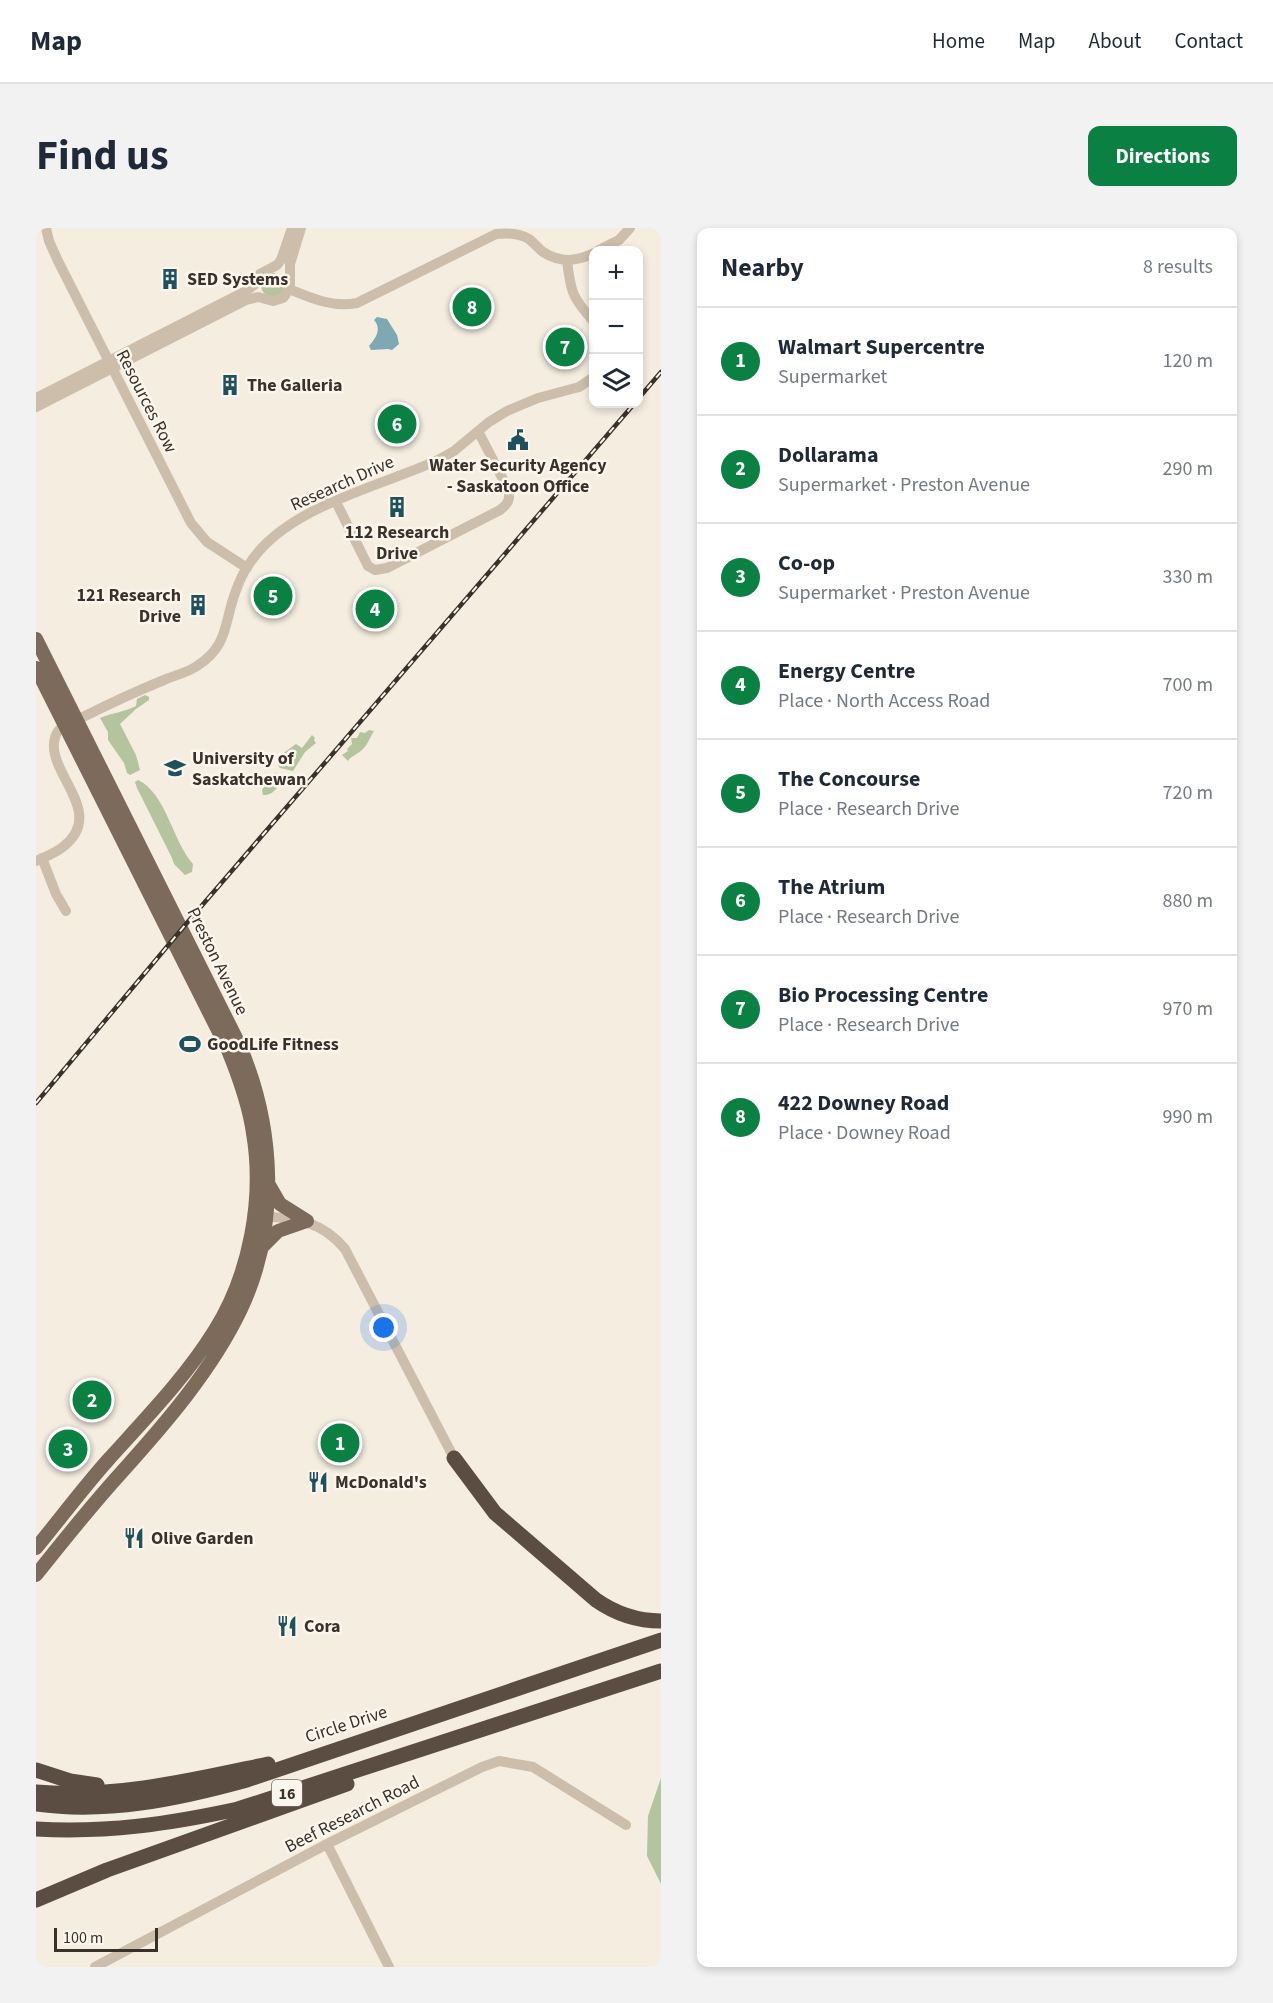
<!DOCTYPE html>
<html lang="en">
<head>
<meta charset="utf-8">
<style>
  :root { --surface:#fff; --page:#f2f2f3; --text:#1f2937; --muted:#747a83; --line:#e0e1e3; --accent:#0b8043 }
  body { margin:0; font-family:"Source Sans 3",sans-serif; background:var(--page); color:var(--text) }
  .controls { position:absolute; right:18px; top:18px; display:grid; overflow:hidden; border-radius:12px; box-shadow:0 3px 9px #0003 }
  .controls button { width:54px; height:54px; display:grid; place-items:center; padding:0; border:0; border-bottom:2px solid var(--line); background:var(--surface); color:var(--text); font:30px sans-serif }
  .scale { position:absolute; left:18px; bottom:15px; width:104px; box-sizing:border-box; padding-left:6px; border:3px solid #3a312a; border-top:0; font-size:16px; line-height:21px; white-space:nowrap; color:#3a312a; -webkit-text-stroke:4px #fbf6ed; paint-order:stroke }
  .you { position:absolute; left:348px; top:1100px; width:21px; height:21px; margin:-15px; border:4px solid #fff; border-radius:50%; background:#1a73e8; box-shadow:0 0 0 9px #1a73e833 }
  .badge { display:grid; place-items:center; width:39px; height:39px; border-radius:50%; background:var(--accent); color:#fff; font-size:20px; font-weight:700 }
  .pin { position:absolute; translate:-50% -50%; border:3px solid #fff; box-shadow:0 2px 6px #0006 }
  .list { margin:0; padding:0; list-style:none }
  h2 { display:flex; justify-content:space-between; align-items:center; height:78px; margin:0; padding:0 24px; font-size:26px }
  h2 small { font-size:20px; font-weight:400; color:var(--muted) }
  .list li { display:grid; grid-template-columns:39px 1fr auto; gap:18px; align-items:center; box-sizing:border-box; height:108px; padding:0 24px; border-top:2px solid var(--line) }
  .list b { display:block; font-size:22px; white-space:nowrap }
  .list p { margin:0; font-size:20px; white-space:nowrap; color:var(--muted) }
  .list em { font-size:20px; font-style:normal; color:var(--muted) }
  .icon { flex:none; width:33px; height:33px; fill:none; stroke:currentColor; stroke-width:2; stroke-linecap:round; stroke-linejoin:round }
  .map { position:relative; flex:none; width:625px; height:1739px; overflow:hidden; border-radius:12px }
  header { display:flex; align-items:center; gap:36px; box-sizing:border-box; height:84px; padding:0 30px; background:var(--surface); border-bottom:2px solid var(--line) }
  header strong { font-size:28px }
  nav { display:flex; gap:33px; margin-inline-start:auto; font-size:21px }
  .intro { display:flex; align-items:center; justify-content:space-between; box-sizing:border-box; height:144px; padding:0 36px }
  h1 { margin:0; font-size:42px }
  .button { padding:15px 27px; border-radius:12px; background:var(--accent); color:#fff; font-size:21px; font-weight:700 }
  main { display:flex; gap:36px; padding:0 36px }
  aside { flex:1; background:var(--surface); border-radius:12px; box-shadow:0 3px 9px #0003 }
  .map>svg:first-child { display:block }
</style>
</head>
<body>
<header>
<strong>Map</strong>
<nav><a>Home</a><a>Map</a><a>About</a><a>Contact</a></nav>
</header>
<div class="intro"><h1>Find us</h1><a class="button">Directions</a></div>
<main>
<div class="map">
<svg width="625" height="1739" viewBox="0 0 625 1739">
  <rect width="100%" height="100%" fill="#f4ede0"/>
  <!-- green -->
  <path fill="#b3c49f" d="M225 57a12 12 0 1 1 24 0a12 12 0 1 1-24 0Z
    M109,467L113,469V472L100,481L84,496L100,527L104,542L94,547L91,545L88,535L72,512V504L64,490C76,485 88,484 100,478L101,471Z
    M333,502L338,503C334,509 332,516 327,521C321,527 315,528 312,533L306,527L312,523L311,521L316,516L315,510H321L324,504L329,505Z
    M276,507L279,510L278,512L280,515L269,524L257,543L244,540L242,537L245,527L260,516L266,520Z
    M241,545C247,556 238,568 227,567L226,562L235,547Z
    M102,552C130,565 137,614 157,636L156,644L149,647L138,636L136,630L101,560L99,554Z
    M625,1550V1656L611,1628L612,1588Z"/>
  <!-- water -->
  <path fill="#7ea9b2" d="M341,89L351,91L361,107L363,116L356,122L352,121L335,122L333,118C340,110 346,101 338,92Z"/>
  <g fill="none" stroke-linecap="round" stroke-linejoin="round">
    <!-- minor -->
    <path stroke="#cdbeab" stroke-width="10" d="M10,0L13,13L22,33L155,295L171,314L211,340
      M563,22L583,12L594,0
      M531,33C535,65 536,69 558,94
      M253,61C275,70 297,80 321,75L460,6C470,5 483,5 493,11C498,15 502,20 507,24C524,35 540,34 558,25
      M0,170L210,63L218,57L224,46L241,37L245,32L256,0
      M0,179L210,72L222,69L237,73L247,70L250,66L254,56V36L265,0
      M300,274L332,338L339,342L351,340L464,282C472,276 475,271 472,261L442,203
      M6,630L20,666L30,683
      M0,633C9,629 20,625 28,618C74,581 0,539 22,503C28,495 41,492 49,488C75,475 101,463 128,452C139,447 151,445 161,438C191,419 188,398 198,368C202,356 208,342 216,332C254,278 343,259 402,232L418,223L453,194L471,183L502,170L543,159L558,149
      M225,988C260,991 285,992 309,1021L418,1230
      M291,1616L353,1739
      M59,1739L291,1616L446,1539L463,1533L497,1539L590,1597"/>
    <!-- major -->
    <path stroke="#7c6a5b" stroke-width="14" d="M0,411L203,816C239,899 244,998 205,1081C176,1142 129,1196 84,1246C55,1278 27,1313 0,1347
      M0,440L192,822C203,849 213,876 217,905C228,970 214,1046 179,1102C150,1149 109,1191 72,1232C47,1260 24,1291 0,1320
      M233,957L244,976L271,993
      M224,1021L242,1003L271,993"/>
    <!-- highway -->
    <path stroke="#5b4d41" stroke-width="15" d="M418,1230L459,1285L560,1372C580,1386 600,1393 625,1393
      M0,1542L34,1553L61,1557
      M0,1564C79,1571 156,1552 232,1536
      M0,1576C71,1586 142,1571 211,1552L625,1412
      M0,1601C71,1605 133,1596 202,1581L625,1443
      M0,1672L71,1642L311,1556"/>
    <defs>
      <path id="rail" d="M602,171L625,144
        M0,875L150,696L598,176"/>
    </defs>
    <!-- rail casing -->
    <use href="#rail" stroke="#3a312a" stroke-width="4.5"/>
    <!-- rail -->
    <use href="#rail" stroke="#fbf6ed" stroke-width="2" stroke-dasharray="7" stroke-linecap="butt"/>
  </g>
  <!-- icons -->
  <defs>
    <symbol id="building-bare" viewBox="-9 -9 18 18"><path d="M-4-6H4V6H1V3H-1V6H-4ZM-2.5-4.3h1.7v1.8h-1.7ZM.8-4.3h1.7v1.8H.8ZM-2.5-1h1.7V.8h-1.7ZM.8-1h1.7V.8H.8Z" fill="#1f515d" stroke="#fbf6ed" stroke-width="2.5" paint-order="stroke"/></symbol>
    <symbol id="civic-bare" viewBox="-9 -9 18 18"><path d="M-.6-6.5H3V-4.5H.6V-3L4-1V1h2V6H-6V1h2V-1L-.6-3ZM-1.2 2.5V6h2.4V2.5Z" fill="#1f515d" stroke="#fbf6ed" stroke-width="2.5" paint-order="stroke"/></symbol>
    <symbol id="university-bare" viewBox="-9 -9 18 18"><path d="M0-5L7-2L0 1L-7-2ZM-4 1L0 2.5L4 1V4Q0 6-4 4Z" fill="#1f515d" stroke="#fbf6ed" stroke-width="2.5" paint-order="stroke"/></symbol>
    <symbol id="stadium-bare" viewBox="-9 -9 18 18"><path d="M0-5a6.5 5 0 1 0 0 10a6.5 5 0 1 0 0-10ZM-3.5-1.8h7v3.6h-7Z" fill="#1f515d" stroke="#fbf6ed" stroke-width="2.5" paint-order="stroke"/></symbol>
    <symbol id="restaurant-bare" viewBox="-9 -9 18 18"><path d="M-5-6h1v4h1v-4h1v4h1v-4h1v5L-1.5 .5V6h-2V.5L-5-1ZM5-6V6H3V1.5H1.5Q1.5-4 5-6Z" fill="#1f515d" stroke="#fbf6ed" stroke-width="2.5" paint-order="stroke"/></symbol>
  </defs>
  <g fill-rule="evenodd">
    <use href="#building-bare" x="119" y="36" width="30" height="30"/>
    <use href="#building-bare" x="179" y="142" width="30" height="30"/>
    <use href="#civic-bare" x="467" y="197" width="30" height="30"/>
    <use href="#building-bare" x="346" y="264" width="30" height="30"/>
    <use href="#building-bare" x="147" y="362" width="30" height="30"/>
    <use href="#university-bare" x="124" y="525" width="30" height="30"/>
    <use href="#stadium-bare" x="139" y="801" width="30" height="30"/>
    <use href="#restaurant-bare" x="267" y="1239" width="30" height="30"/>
    <use href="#restaurant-bare" x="83" y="1295" width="30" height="30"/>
    <use href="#restaurant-bare" x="236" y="1383" width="30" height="30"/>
  </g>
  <g text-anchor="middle" stroke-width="5" stroke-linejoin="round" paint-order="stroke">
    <!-- shield labels -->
    <rect fill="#fbf6ed" stroke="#746c64" stroke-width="1.5" x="236" y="1552" width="30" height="26" rx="4.5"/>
    <g font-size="16" font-weight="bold" fill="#3a312a">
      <text x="251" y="1571">16</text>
    </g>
    <!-- poi labels -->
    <g font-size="18" font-weight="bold" fill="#3a312a" stroke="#fbf6ed" text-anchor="start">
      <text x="151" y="57">SED Systems</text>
      <text x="211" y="163">The Galleria</text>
      <text x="482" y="243" text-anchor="middle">Water Security Agency<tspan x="482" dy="21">- Saskatoon Office</tspan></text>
      <text x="361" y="310" text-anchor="middle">112 Research<tspan x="361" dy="21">Drive</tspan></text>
      <text x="145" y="373" text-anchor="end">121 Research<tspan x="145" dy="21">Drive</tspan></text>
      <text x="156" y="536">University of<tspan x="156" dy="21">Saskatchewan</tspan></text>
      <text x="171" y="822">GoodLife Fitness</text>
      <text x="299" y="1260">McDonald's</text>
      <text x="115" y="1316">Olive Garden</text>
      <text x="268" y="1404">Cora</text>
    </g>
    <!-- street labels -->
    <g font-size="18" fill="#3a312a" stroke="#fbf6ed">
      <text transform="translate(111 173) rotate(63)" y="6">Resources Row</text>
      <text transform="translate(306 255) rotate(-24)" y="6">Research Drive</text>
      <text transform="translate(182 733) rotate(64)" y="6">Preston Avenue</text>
      <text transform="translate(310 1496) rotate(-18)" y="6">Circle Drive</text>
      <text transform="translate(316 1586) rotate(-27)" y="6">Beef Research Road</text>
    </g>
  </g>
</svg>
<div class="controls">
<button>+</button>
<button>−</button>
<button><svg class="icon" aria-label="layers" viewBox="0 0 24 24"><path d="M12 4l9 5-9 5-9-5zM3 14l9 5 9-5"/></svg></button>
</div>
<div class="scale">100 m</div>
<div class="you"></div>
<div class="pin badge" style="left:304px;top:1215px">1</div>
<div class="pin badge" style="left:56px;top:1172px">2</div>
<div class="pin badge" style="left:32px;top:1221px">3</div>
<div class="pin badge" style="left:339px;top:381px">4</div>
<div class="pin badge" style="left:237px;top:368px">5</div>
<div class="pin badge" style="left:361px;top:196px">6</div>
<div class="pin badge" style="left:529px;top:119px">7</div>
<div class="pin badge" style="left:436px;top:79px">8</div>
</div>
<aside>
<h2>Nearby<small>8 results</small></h2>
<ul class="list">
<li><span class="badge">1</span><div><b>Walmart Supercentre</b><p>Supermarket</p></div><em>120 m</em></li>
<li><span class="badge">2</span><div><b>Dollarama</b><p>Supermarket · Preston Avenue</p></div><em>290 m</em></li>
<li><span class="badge">3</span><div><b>Co-op</b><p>Supermarket · Preston Avenue</p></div><em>330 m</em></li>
<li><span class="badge">4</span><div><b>Energy Centre</b><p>Place · North Access Road</p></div><em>700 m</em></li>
<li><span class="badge">5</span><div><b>The Concourse</b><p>Place · Research Drive</p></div><em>720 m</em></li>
<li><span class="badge">6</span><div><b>The Atrium</b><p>Place · Research Drive</p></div><em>880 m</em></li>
<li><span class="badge">7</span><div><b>Bio Processing Centre</b><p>Place · Research Drive</p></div><em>970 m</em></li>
<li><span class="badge">8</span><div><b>422 Downey Road</b><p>Place · Downey Road</p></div><em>990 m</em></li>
</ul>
</aside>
</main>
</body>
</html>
